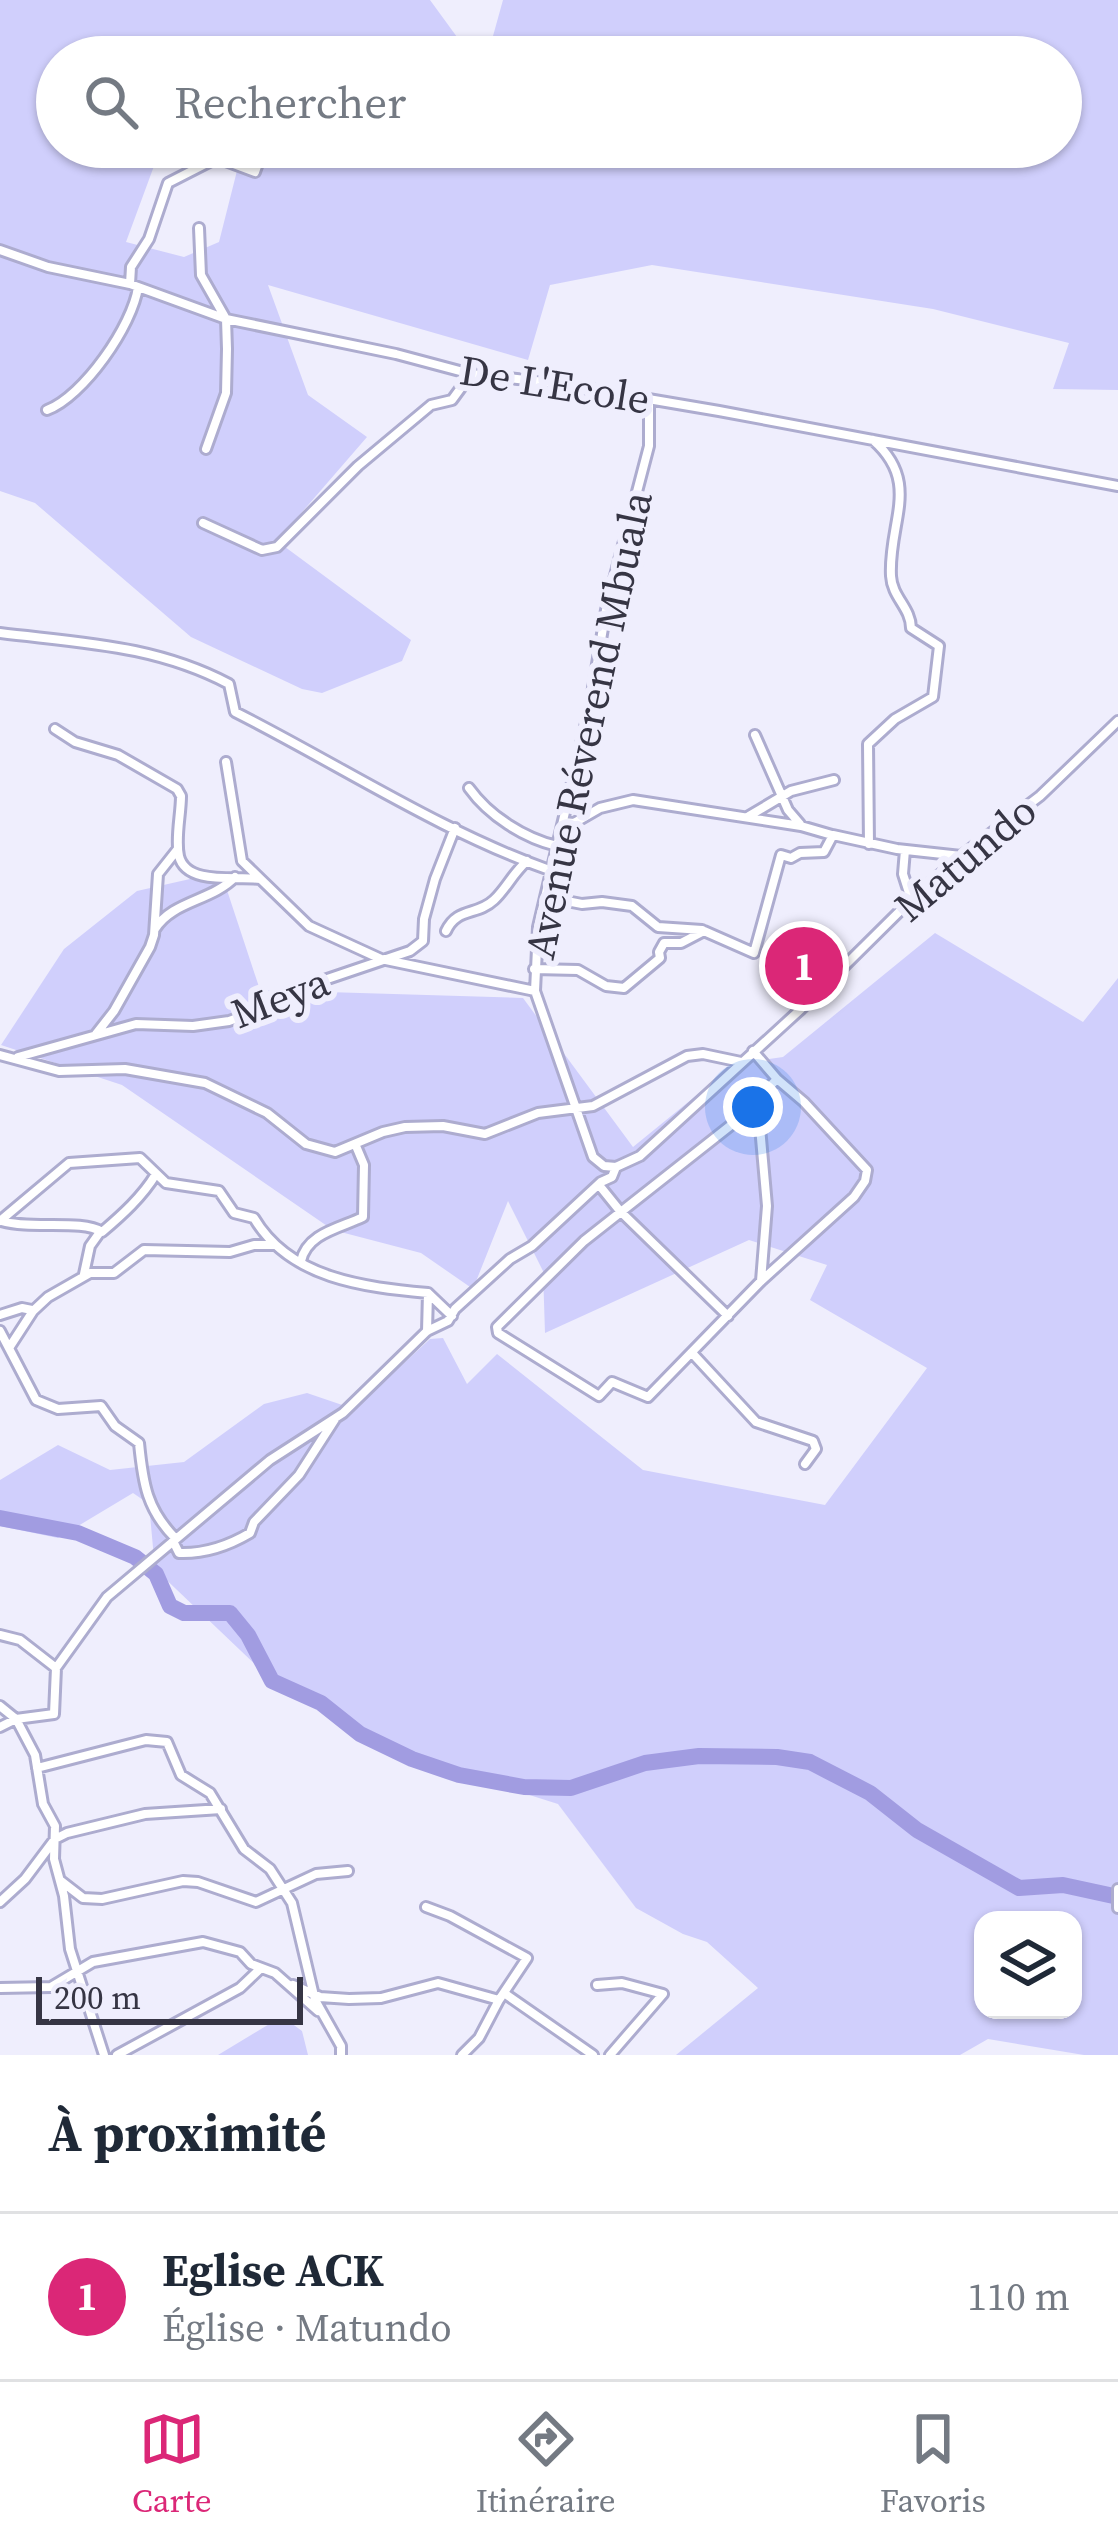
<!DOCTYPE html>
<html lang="fr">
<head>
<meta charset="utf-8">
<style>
  :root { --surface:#fff; --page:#f2f2f3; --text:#1f2937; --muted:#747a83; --line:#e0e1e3; --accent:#db2777 }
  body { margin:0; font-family:"Source Serif 4",serif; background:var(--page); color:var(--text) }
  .controls { position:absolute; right:36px; bottom:36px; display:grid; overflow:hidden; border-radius:24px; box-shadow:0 3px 9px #0004 }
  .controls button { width:108px; height:108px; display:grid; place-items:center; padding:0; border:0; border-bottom:3px solid var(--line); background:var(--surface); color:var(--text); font:60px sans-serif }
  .scale { position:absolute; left:36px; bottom:30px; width:267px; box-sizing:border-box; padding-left:12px; border:6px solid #363544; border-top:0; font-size:33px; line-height:42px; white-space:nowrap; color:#363544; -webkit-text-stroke:9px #efeefd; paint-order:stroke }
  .you { position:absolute; left:753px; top:1107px; width:42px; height:42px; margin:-30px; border:9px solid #fff; border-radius:50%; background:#1a73e8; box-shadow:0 0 0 18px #1a73e833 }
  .badge { display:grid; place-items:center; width:78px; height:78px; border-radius:50%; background:var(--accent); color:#fff; font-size:39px; font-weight:700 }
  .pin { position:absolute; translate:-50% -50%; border:6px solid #fff; box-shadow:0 3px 12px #0006 }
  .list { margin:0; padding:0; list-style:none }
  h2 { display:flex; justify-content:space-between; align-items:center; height:156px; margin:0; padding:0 48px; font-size:51px }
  h2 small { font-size:39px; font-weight:400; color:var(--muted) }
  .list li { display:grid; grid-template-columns:78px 1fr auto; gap:36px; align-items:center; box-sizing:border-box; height:168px; padding:0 48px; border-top:3px solid var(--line) }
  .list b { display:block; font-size:45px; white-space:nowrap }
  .list p { margin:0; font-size:39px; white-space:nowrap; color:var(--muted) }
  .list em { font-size:39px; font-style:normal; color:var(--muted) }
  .icon { flex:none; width:66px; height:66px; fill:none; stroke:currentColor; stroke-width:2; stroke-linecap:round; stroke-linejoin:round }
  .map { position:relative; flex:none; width:1118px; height:2055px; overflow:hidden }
  .search { position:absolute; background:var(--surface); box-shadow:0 3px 9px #0004; left:36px; right:36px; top:36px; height:132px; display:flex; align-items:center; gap:30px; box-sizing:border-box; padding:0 42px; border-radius:66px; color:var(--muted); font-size:45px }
  .sheet { height:324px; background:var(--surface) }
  nav { display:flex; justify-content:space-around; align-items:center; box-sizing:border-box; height:168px; border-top:3px solid var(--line); background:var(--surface); font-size:33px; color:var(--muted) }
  nav a { display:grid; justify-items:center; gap:6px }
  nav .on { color:var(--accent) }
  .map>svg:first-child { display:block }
</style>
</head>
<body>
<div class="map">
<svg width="1118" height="2055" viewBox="0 0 1118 2055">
  <rect width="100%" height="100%" fill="#efeefd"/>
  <!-- green -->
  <path fill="#d0cffc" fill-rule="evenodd" d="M0,0H430L457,37L493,36L503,0H1118V390L1053,389L1069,343L933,309L652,265L550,285L528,360L268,285L308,395L367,437L277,541L411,640L402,661L322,693L302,689L191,637L35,503L0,491ZM179,38L227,57H1061V147H243L219,242L184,257L126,242L161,147H57V57H172Z
    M221,872L260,990L523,998L633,1147L735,1064L783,1057L935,933L1083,1022L1118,978V2055H1084L988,2039L960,2055H676L758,1988L707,1942L683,1934L636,1908L558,1804L428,1763L284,1692L155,1569L149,1504L133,1493L58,1538L0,1526V1480L58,1445L110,1470L184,1462L264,1404L307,1393L354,1409L430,1339L443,1338L467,1384L497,1354L643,1470L825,1505L927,1368L810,1300L827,1265L749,1240L545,1333L543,1271L508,1201L473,1289L421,1253L333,1230L122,1085L1,1045L64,949L137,891ZM983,1920H1073V2010H983Z
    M287,2020L302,2031L308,2055H218L271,2023Z"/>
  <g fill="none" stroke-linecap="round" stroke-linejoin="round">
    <!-- river -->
    <path stroke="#a19ce1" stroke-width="16" d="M0,1518L78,1533L135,1557L156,1574L170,1606L184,1613H230L248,1635L272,1681L321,1703L360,1734L412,1759L459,1775L524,1787L571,1788L645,1763L699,1756L777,1757L810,1762L870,1793L917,1830L1019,1888L1063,1885L1118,1897"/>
    <defs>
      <path id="street" d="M188,147L255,172L264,147
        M199,228L201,275L226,319L227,349L226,393L206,449
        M0,250L48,267L130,284L226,319L396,354L471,374L554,383L719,411L1118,486
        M130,284L131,267L149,239L168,183L215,159
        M47,410C83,397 133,325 138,287
        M203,523L262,550L277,547L358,466L431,405L452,400L471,374
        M0,633C81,643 155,645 229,684L235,712C340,765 441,832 552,871
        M55,729L75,742L118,755L177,789L181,796C181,815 175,838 179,856C186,886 238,876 260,879
        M755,735L788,810L800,824
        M226,762L242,861L309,926L381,959L535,991
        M469,788C489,816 524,838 557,846
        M749,816L791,791L834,780
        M563,822L574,823L600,808L633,800L801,826L832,835
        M869,844L868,744L895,719L933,697L939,646L911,628C911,608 892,597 891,576C888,522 922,483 873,440
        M905,850L903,874L911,899
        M546,897L582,904L602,902L632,906L658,927L702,930
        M155,929C172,901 212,901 235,877
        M446,931C457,907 477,916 494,900C506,889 513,873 527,861
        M534,969L578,970L606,986L624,988L660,958L659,952L664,943H681L704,931L754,953L781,855L791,858L800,853L824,852L833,835L897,849L961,856
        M96,1034L114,1011L150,947L154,935L158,874L177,850
        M753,1051L777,1079L735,1122L584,1241L497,1327L498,1333L599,1396L612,1382L648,1397L761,1281L854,1197L865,1181L867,1170L804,1102L777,1079
        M0,1055L59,1071L125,1069L205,1083L267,1113L306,1144L335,1152L383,1132L405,1127L443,1126L485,1134L538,1113L593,1106L687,1056L703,1054L741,1062
        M18,1057L136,1024L193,1026L229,1021L254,1012L283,994L410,951L423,941L424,919L435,879L455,828
        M616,1167L604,1166L593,1157L535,991L538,927L590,706L606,610L649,446V400
        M599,1185L620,1211L728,1316
        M0,1221L69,1163L140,1158L166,1183L219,1191L234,1213L254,1218C290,1279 364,1287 428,1293L427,1331
        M1,1221C32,1230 81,1219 102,1232C122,1215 142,1197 156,1174
        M301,1261C307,1233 340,1228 363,1217L364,1165L356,1146
        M84,1274L90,1246L100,1232
        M761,1281L767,1206L760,1127L764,1094
        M429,1294L452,1316
        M0,1315L22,1308L32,1310
        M0,1331L36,1400L58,1409L101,1406L115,1426L139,1443C143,1484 147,1510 176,1539
        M9,1348L33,1311L48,1297L90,1273H114L144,1250L230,1252L254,1245H274
        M693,1354L756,1422L813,1441L816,1449L805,1464
        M173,1541L179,1553C206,1554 228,1546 250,1533L254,1522L299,1475L335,1419
        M0,1635L20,1640L56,1668
        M0,1706L16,1719L35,1755L43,1804L55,1826L54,1859L64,1896L70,1949L104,2055
        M0,1727L16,1719L54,1714L56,1668L107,1597L270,1460L343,1413L427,1331L448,1321L455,1309L510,1259L532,1246L601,1182L612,1177L616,1167L640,1156L801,1009L911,900L961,856L1040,796L1118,721
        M37,1768L146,1740L167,1742L181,1775L210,1793L244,1849L270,1869L292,1903L315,2000L341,2046V2055
        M61,1881L83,1898L102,1899L183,1881L198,1882L256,1902L316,1874L348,1871
        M1118,1889V1908
        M0,1902L25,1879L55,1839L67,1833L145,1814L221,1809
        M426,1907L450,1916L527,1958L499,2000
        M293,1985L320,1997L349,1999L381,1998L438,1983L499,2000L479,2038L462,2055
        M597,1985L622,1983L663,1994L610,2055
        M0,1988L51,1987L93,1962L203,1942L240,1952L251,1964L275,1973L318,2011
        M504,1993L593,2055
        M117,2055L240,1988L261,1968"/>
    </defs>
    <!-- street casing -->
    <use href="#street" stroke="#adaccf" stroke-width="14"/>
    <!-- street -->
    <use href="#street" stroke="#fff" stroke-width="8"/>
  </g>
  <g text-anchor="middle" stroke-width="12" stroke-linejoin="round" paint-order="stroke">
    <!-- street labels -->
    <g font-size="42" fill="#363544" stroke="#efeefd">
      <text transform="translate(555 384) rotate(9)" y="15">De L'Ecole</text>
      <text transform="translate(588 725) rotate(-78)" y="15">Avenue Réverend Mbuala</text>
      <text transform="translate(965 858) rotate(-40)" y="15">Matundo</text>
      <text transform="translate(280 997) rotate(-21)" y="15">Meya</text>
    </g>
  </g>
</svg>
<div class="controls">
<button><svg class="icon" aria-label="layers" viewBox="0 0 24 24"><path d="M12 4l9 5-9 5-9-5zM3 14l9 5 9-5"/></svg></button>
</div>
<div class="scale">200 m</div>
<div class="you"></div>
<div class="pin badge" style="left:804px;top:966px">1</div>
<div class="search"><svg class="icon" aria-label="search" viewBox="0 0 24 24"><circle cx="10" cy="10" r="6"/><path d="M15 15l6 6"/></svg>Rechercher</div>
</div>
<section class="sheet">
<h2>À proximité<small></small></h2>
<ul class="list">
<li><span class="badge">1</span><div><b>Eglise ACK</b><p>Église · Matundo</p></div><em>110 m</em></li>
</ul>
</section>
<nav>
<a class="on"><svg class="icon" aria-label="map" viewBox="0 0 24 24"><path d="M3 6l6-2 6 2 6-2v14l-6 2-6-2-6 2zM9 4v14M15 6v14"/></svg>Carte</a>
<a><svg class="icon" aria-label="directions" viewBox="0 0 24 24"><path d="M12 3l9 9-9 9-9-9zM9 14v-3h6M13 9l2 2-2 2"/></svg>Itinéraire</a>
<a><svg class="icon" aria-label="saved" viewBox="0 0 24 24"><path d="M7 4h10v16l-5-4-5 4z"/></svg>Favoris</a>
</nav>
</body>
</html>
